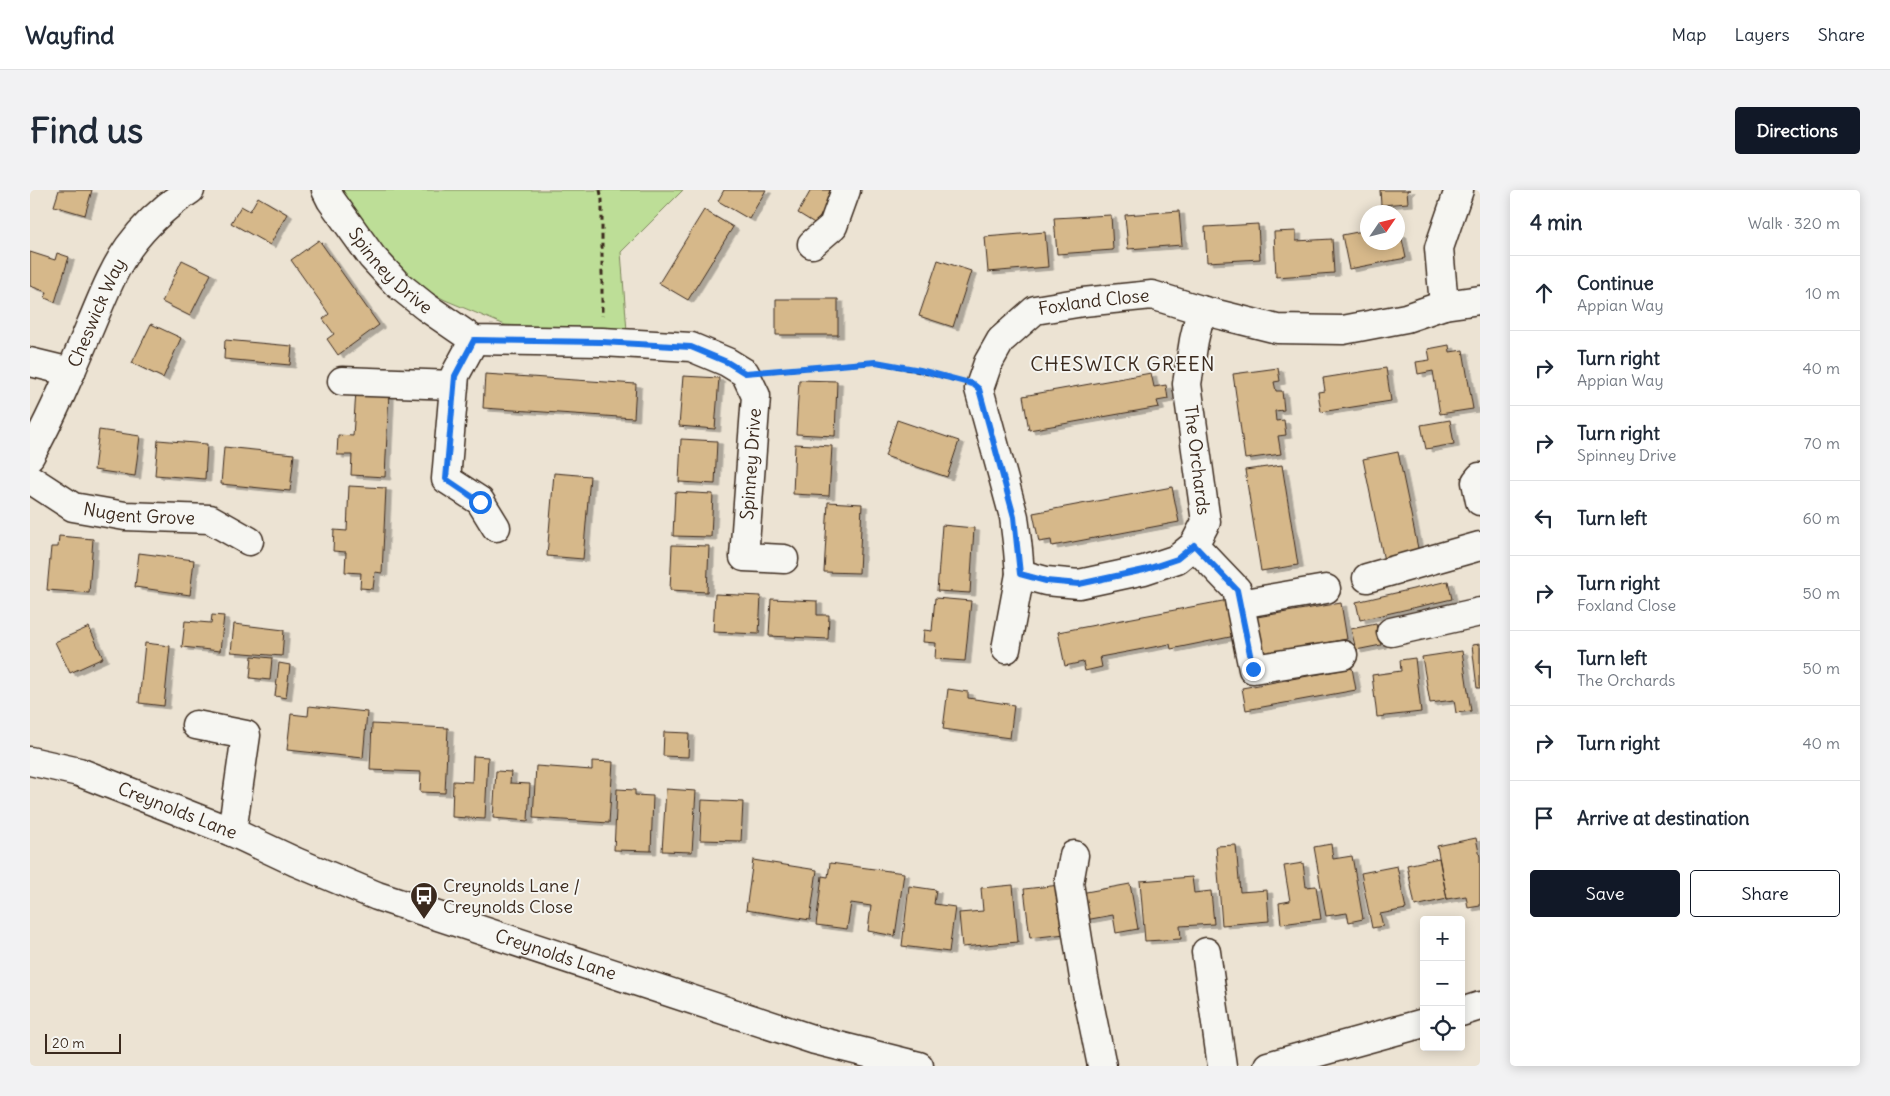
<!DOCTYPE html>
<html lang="en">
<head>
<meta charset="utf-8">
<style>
  :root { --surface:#fff; --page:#f2f2f3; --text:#1f2937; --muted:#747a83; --line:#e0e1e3; --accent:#111827 }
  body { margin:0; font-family:Delius,sans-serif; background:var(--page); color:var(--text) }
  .controls { position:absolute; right:15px; bottom:15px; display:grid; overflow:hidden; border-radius:5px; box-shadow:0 2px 12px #0003 }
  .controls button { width:45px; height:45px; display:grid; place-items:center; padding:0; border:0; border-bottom:1px solid var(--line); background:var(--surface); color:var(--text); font:25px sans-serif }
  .compass { position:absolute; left:1330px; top:15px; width:45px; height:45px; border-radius:50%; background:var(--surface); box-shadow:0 2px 12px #0003; rotate:55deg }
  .scale { position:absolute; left:15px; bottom:12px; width:76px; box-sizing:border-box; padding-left:5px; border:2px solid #3b2a1e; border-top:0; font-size:14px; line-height:18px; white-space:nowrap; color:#3b2a1e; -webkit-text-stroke:4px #f6f6f2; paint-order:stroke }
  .stop { position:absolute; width:15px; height:15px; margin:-11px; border:4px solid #1a73e8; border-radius:50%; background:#fff }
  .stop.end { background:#1a73e8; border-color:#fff; box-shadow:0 1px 5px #0008 }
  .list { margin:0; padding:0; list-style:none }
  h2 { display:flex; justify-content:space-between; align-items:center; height:65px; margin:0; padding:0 20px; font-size:21px }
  h2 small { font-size:16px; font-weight:400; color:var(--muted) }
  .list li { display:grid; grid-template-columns:32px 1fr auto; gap:15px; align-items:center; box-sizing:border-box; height:75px; padding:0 20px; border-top:1px solid var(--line) }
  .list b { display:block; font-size:19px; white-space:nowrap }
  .list p { margin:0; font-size:16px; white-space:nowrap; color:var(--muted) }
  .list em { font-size:16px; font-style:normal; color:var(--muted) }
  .actions { display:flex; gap:10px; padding:15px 20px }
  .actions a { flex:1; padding:11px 0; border:1px solid var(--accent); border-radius:5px; text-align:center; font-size:18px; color:var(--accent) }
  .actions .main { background:var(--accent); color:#fff }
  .icon { flex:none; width:28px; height:28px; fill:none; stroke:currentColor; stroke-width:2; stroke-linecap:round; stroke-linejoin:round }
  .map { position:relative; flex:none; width:1450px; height:876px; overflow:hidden; border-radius:5px }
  header { display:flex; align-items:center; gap:30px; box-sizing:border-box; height:70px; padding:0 25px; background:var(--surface); border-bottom:1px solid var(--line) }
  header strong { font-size:24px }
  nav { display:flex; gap:28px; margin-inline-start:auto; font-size:18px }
  .intro { display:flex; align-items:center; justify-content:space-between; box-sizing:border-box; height:120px; padding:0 30px }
  h1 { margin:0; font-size:35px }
  .button { padding:12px 22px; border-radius:5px; background:var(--accent); color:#fff; font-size:18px; font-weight:700 }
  main { display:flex; gap:30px; padding:0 30px }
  aside { flex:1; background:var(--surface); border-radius:5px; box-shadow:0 2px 12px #0003 }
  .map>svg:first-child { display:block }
</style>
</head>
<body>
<header>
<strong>Wayfind</strong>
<nav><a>Map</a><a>Layers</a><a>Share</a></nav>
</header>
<div class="intro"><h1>Find us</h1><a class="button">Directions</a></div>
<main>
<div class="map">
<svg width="1450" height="876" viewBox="0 0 1450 876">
  <defs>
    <filter id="shadow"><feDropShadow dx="5.5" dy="3" stdDeviation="0" flood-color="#0004"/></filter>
  </defs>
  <rect width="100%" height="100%" fill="#ece3d3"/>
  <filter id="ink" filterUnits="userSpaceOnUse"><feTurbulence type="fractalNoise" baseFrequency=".02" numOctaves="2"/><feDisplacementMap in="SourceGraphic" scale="10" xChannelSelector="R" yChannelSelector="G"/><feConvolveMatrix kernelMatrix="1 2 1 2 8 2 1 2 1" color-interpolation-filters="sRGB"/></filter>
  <g filter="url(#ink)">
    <!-- green -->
    <path fill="#bdde97" stroke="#7c845a" d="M311,0H653L591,62L597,141L475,135L415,110L383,93L315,13Z"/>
    <!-- building -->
    <path fill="#d6b88a" stroke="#3b2a1e" filter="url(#shadow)" d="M29,0H62L55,25L24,16Z
      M694,0H736L719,29L688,11Z
      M781,0H805L786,34L768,23Z
      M1350,0H1380H1377L1378,13L1351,15Z
      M228,7L257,24L240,55L201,33L211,16L220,21Z
      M674,20L703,37L658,110L629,93Z
      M1149,21L1152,55L1098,59L1095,25Z
      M1081,25L1083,60L1027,64L1024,28Z
      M1228,34L1230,69L1177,72L1175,37Z
      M1338,40V52H1368V45L1371,44L1376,68L1319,79L1312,45Z
      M1266,41V51L1302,49L1304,83L1246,87L1244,42Z
      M1015,42L1018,77L958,82L955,47Z
      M289,50L349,135L308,165L297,149L304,144L293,129L299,124L261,70Z
      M0,62L25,70L27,63L39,67L25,112L15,108L17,102L0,96Z
      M152,70L181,84L160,126L132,112Z
      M908,70L941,81L923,137L889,126Z
      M746,109H808V145H746Z
      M121,134L151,148L133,188L102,173Z
      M195,150L262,156L260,175L194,169Z
      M1419,155L1420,162L1433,160L1443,219L1410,224L1403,181L1388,184L1386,172L1400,170L1398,159Z
      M1248,178L1250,191L1244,192L1246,201H1252L1254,220L1245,221L1246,231L1254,230L1256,245L1248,246L1251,264L1215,269L1203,184Z
      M1356,178L1361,211L1291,222L1288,202L1295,201L1293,188Z
      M1121,183L1124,197L1136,195L1138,209L1127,211L1129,217L999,240L993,206Z
      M455,184L606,194L604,228L453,218Z
      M653,186L689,188L685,239L649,236Z
      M769,190L807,191L805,246L766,244Z
      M326,201L359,202L355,287L321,285L322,265H307L308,245L323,246Z
      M867,230L929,251L917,287L855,266Z
      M1420,230L1424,254L1396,259L1391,235Z
      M69,240L110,246L105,286L64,280Z
      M651,249L687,251L685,294L649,292Z
      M128,250L177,254L175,289L125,285Z
      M765,254L802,256L799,306L763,304Z
      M194,257L264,264L260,301L191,294Z
      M1368,262L1389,363L1354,371L1333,269Z
      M1252,275L1268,375L1231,381L1215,280Z
      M524,283L560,286L553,369L517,366Z
      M319,296L356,298L352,383L345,382L343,399L330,398L331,383L315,382L316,362L303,361L304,340L317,341Z
      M1142,297L1149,332L1022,356L1021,350L1009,352L1003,323Z
      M645,302L683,304L681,347L643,346Z
      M798,312L832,314L829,383L794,382Z
      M912,335L944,338L940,403L907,401Z
      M29,346L63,349L59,403L17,400L21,357H28Z
      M642,355L679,356L677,402L640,400Z
      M109,363L164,370L160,405L105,397Z
      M1418,391L1422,409L1330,430L1326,412Z
      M685,404L731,406L729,444L683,442Z
      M905,408L941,411L935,471L905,469L906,453L893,452L894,440L902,441Z
      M741,409L787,411V425H799L798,449L739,446Z
      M1198,410L1205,446L1141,459L1140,454L1070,467L1072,477L1055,481L1053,472L1035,476L1028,442Z
      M1311,413L1317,449L1234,464L1227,427Z
      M182,425L194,426L190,461L152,457L155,431L181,433Z
      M204,434L254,440L252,466L201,462Z
      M1346,434L1351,455L1326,460L1321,439Z
      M59,437L73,468L40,483L25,452Z
      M115,453L140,456L134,516L109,513Z
      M1450,454V498H1447L1442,455Z
      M1432,461L1441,521L1426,523L1424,510L1400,513L1392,467Z
      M222,466L242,468L240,490L220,488Z
      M1385,468L1391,522L1347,527L1342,485L1371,481L1370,470Z
      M249,473L260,475L256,508L245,506Z
      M1322,478L1326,500L1216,520L1212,498Z
      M918,499L938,502V508L984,515L980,548L913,539Z
      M279,516L337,522L333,568L257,560L261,524L278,526Z
      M342,534L418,538L415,603L390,602L391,582L340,580Z
      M634,542L659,543L658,567L633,566Z
      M443,566L458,567L455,629L422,627L423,591L442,592Z
      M562,571L583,572L579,633L503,628L506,576L562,580Z
      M466,581L481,582L480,593L500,594L498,631L463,628Z
      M587,599L605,600V605L623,606L621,661L584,660Z
      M636,599L666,601L662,662L632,661Z
      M672,610L713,612L711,651L670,650Z
      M1446,648L1450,667V716L1438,718L1436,706L1417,709L1407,656Z
      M1301,654L1303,669L1322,666L1333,729L1319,732L1317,723L1296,726L1284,657Z
      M1206,655L1210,702L1237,700L1239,731L1192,735L1186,656Z
      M1409,668L1417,709L1385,716L1377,675Z
      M723,670L787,680L780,730L716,720Z
      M800,673L874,683L865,746L838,741L841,716L821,713L817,739L786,735L792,686L798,687Z
      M1273,673L1276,697L1286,696L1291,729L1251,734L1249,713L1260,711L1254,676Z
      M1367,676L1376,719L1350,724L1353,736L1342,738L1331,683Z
      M1162,687L1164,703L1181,701L1184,734L1150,736L1151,749L1115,751L1110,691Z
      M1100,694L1108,739L1086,743L1083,725L1050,731L1045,704Z
      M983,695L988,752L932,757L929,723L953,721L951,698Z
      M1030,695L1035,744L1000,748L994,699Z
      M879,696L906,700L904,714L925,717L919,762L872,756Z"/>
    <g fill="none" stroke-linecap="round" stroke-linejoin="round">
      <defs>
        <g id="minor">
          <path id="s1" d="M296,0L301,10L342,67L366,93L396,117L444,150L572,152L661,157L697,172L715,183L726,206L714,367L754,369"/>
          <path d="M782,54L803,36L816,0"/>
          <path d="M1414,115L1409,58L1429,0"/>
          <path d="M444,150L425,185L416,289L450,311L466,337"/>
          <path d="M0,172L41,182"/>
          <path d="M312,191L424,195"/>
          <path id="s2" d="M0,266C24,223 43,177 62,132C73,106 83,80 99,57C115,35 137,15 160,0"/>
          <path d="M1450,287L1446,292L1450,311"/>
          <path id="s3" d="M0,289L43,317L95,326L180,329L219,351"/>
          <path d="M1164,355L1207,400L1223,479L1313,465"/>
          <path d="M990,384L1016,391L1049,394L1114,380L1147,369L1164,355L1176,332L1157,194L1164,150L1171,120"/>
          <path d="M1337,388L1450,356"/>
          <path d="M1210,414L1296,399"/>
          <path d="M1361,442L1450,422"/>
          <path id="s4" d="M976,459L990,384L988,360L984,327L949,199L958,173L971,150L1005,120L1053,112L1122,105L1171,120L1247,139L1313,140L1376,128L1414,115L1450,110"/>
          <path d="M166,535L216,545L202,642"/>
          <path id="s5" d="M0,571L49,582L202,642L266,672L347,706L785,850L889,876"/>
          <path d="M1044,665L1039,693L1054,788L1072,876"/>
          <path d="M1176,762L1192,876"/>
          <path d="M1431,822L1450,816"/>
          <path d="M1238,876L1394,833"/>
        </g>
      </defs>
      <!-- minor casing -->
      <use href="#minor" stroke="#3b2a1e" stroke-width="31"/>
      <!-- path -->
      <path stroke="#3b2a1e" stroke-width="3" stroke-dasharray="5 4" stroke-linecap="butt" d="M570,0L572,10V126
        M742,181L846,172L926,190"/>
      <!-- minor -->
      <use href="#minor" stroke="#f6f6f2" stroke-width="28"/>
    </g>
  </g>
  <g fill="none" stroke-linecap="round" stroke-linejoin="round" filter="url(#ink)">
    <!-- route -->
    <path stroke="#1a73e8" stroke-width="6" d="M450,312L416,289L425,186L444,150L572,152L661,157L697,172L715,183L846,172L890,180L943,194L949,199L984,327L990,384L1016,391L1049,394L1114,380L1147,369L1164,355L1207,400L1223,479"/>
  </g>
  <!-- icons -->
  <defs>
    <symbol id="bus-pin" viewBox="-11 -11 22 30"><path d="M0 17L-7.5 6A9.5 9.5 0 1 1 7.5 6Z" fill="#3b2a1e" stroke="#f6f6f2"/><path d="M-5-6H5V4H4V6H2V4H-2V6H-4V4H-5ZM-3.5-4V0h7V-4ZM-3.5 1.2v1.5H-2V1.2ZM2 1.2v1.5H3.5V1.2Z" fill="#fff"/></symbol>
  </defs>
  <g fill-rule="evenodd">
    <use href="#bus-pin" x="378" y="690" width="32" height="43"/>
  </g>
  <g text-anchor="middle" stroke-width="4" stroke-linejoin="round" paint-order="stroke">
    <!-- street labels -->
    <g font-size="18" fill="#3b2a1e" stroke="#f6f6f2">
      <text dy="6" stroke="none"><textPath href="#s1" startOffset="104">Spinney Drive</textPath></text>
      <text dy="6" stroke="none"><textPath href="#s4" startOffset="425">Foxland Close</textPath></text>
      <text dy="6" stroke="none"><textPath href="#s2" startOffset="158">Cheswick Way</textPath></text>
      <text transform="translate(1167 270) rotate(83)" y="6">The Orchards</text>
      <text transform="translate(721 274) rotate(-86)" y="6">Spinney Drive</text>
      <text dy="6" stroke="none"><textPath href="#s3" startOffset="118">Nugent Grove</textPath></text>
      <text dy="6" stroke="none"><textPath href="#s5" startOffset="156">Creynolds Lane</textPath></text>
      <text dy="6" stroke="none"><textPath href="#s5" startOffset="561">Creynolds Lane</textPath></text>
    </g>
    <!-- poi labels -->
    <g font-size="18" fill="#3b2a1e" stroke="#f6f6f2" text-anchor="start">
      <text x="413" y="702">Creynolds Lane /<tspan x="413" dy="21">Creynolds Close</tspan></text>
    </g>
    <!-- quarter labels -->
    <g font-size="20" letter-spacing="1" fill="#3b2a1e" stroke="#f6f6f2">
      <text x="1093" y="181">CHESWICK GREEN</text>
    </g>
  </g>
</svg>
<div class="controls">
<button>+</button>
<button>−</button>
<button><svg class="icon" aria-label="locate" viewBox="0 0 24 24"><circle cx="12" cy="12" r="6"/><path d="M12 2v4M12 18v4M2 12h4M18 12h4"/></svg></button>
</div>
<svg class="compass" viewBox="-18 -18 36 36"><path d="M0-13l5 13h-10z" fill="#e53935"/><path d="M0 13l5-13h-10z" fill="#747a83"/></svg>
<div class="scale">20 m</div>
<div class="stop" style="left:450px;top:312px"></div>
<div class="stop end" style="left:1223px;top:479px"></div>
</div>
<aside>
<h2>4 min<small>Walk · 320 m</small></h2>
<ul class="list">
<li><svg class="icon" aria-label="ahead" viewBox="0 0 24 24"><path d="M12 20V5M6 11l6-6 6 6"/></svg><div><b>Continue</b><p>Appian Way</p></div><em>10 m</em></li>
<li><svg class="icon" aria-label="right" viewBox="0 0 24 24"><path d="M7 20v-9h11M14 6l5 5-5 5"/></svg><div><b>Turn right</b><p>Appian Way</p></div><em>40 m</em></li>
<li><svg class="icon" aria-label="right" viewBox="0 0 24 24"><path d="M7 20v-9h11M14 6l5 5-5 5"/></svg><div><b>Turn right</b><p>Spinney Drive</p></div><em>70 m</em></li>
<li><svg class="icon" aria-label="left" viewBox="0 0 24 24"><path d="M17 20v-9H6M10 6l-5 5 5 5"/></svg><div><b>Turn left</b></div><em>60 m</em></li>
<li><svg class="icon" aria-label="right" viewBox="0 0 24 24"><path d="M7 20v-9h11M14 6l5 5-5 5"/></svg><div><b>Turn right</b><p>Foxland Close</p></div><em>50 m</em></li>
<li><svg class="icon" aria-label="left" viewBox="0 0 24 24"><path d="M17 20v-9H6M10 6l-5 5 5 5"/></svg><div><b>Turn left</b><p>The Orchards</p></div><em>50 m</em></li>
<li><svg class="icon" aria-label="right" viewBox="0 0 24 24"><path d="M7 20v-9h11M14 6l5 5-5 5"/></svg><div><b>Turn right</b></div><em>40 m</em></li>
<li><svg class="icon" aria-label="arrive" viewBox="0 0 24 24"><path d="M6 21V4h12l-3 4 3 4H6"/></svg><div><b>Arrive at destination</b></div></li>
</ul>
<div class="actions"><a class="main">Save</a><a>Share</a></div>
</aside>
</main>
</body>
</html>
